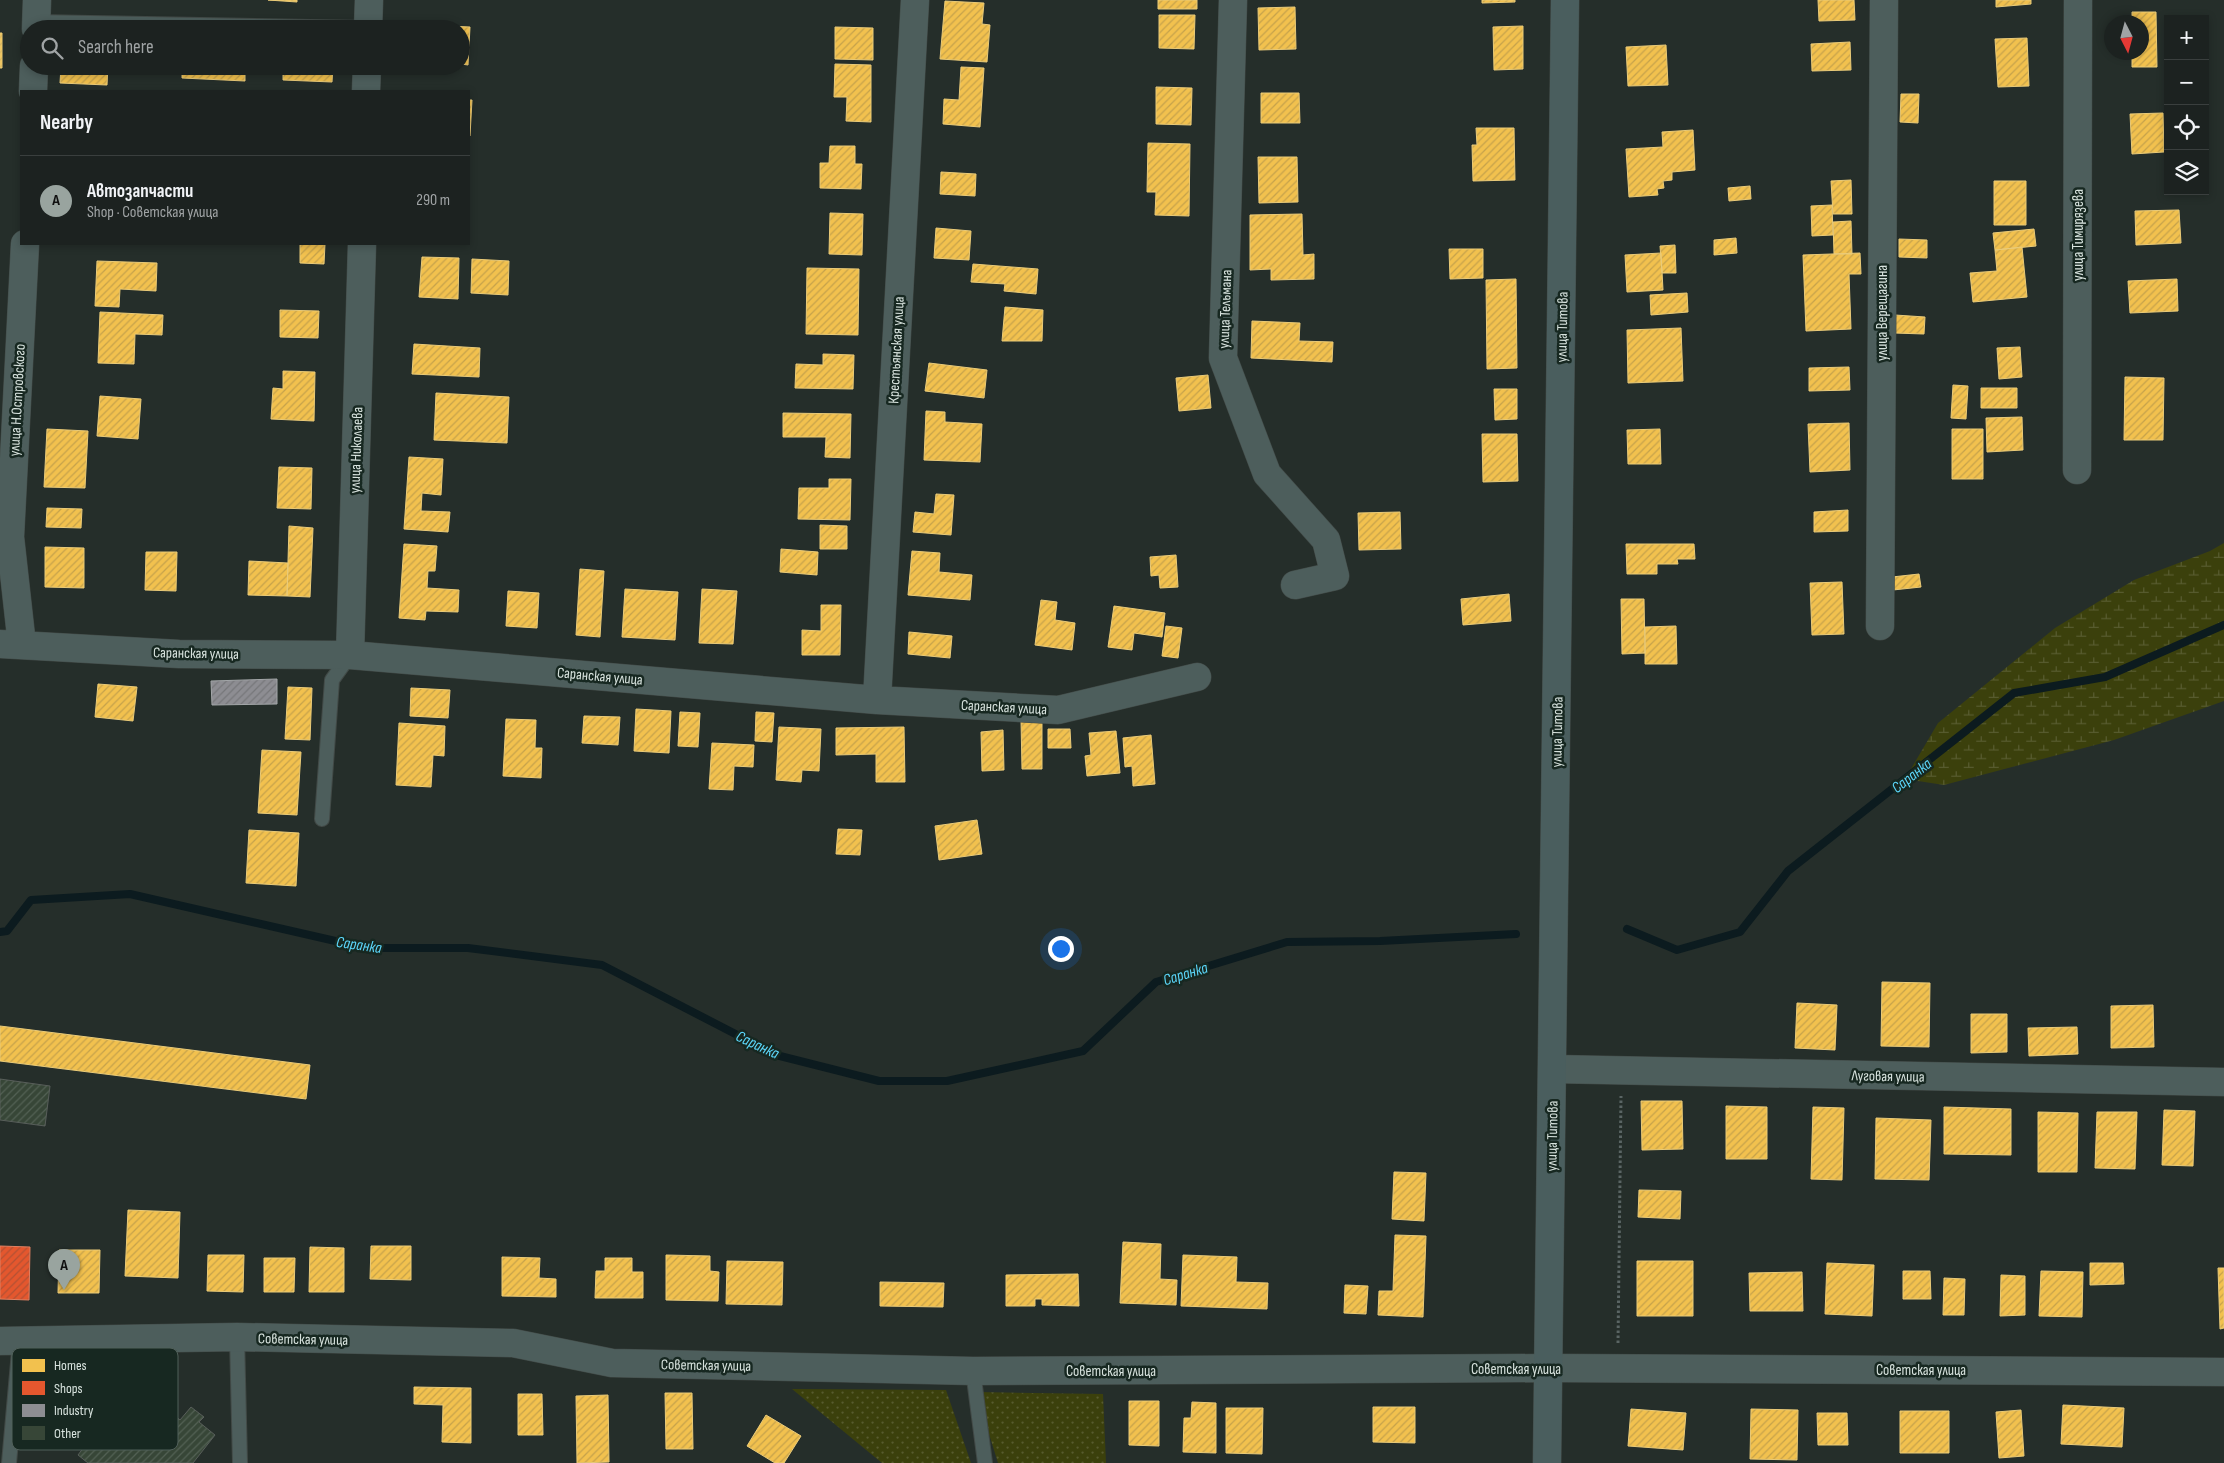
<!DOCTYPE html>
<html lang="en">
<head>
<meta charset="utf-8">
<style>
  :root { --surface:#1c2220; --page:#252a29; --text:#f1f3f6; --muted:#a0a4a5; --line:#3a3f3e; --accent:#99a49f }
  body { margin:0; font-family:"Sofia Sans Condensed",sans-serif; background:var(--page); color:var(--text) }
  .controls { position:absolute; right:15px; top:15px; display:grid; overflow:hidden; border-radius:0px; box-shadow:0 2px 8px #0003 }
  .controls button { width:45px; height:45px; display:grid; place-items:center; padding:0; border:0; border-bottom:1px solid var(--line); background:var(--surface); color:var(--text); font:25px sans-serif }
  .compass { position:absolute; left:2104px; top:15px; width:45px; height:45px; border-radius:50%; background:var(--surface); box-shadow:0 2px 8px #0003; rotate:174deg }
  .you { position:absolute; left:1060px; top:948px; width:18px; height:18px; margin:-12px; border:4px solid #fff; border-radius:50%; background:#1a73e8; box-shadow:0 0 0 8px #1a73e833 }
  .badge { display:grid; place-items:center; width:32px; height:32px; border-radius:50%; background:var(--accent); color:#111; font-size:16px; font-weight:700 }
  .pin { position:absolute; translate:-50% -41px; filter:drop-shadow(0 1px 2px #0008) }
  .pin::after { content:''; position:absolute; top:26px; width:18px; height:15px; background:inherit; clip-path:polygon(0 0,100% 0,50% 100%) }
  .list { margin:0; padding:0; list-style:none }
  h2 { display:flex; justify-content:space-between; align-items:center; height:65px; margin:0; padding:0 20px; font-size:21px }
  h2 small { font-size:16px; font-weight:400; color:var(--muted) }
  .list li { display:grid; grid-template-columns:32px 1fr auto; gap:15px; align-items:center; box-sizing:border-box; height:90px; padding:0 20px; border-top:1px solid var(--line) }
  .list b { display:block; font-size:19px; white-space:nowrap }
  .list p { margin:0; font-size:16px; white-space:nowrap; color:var(--muted) }
  .list em { font-size:16px; font-style:normal; color:var(--muted) }
  .icon { flex:none; width:28px; height:28px; fill:none; stroke:currentColor; stroke-width:2; stroke-linecap:round; stroke-linejoin:round }
  .map { position:relative; flex:none; width:2224px; height:1463px; overflow:hidden }
  .search { position:absolute; background:var(--surface); box-shadow:0 2px 8px #0003; left:20px; top:20px; width:450px; height:55px; display:flex; align-items:center; gap:12px; box-sizing:border-box; padding:0 18px; border-radius:28px; color:var(--muted); font-size:19px }
  .panel { position:absolute; background:var(--surface); box-shadow:0 2px 8px #0003; left:20px; top:90px; width:450px; height:155px; border-radius:0px }
  .map>svg:first-child { display:block }
</style>
</head>
<body>
<div class="map">
<svg width="2224" height="1463" viewBox="0 0 2224 1463">
  <defs>
    <pattern id="grass-dots" width="8" height="8" patternUnits="userSpaceOnUse" patternTransform="scale(1.25)"><rect width="8" height="8" fill="#3b400c"/><path d="M2 2h.1M6 6h.1" fill="none" stroke="#575b2f" stroke-width="1.8" stroke-linecap="round"/></pattern>
    <pattern id="wetland-marsh" width="20" height="14" patternUnits="userSpaceOnUse" patternTransform="scale(1.25)"><rect width="20" height="14" fill="#3b400c"/><path d="M1 5h8M5 5V1M11 12h8M15 12V8" fill="none" stroke="#575b2f"/></pattern>
    <pattern id="homes-hatch" width="6" height="6" patternUnits="userSpaceOnUse" patternTransform="scale(1.25)"><rect width="6" height="6" fill="#f2c14e"/><path d="M-1 1l2-2M0 6l6-6M5 7l2-2" fill="none" stroke="#c6a24b"/></pattern>
    <pattern id="shops-hatch" width="6" height="6" patternUnits="userSpaceOnUse" patternTransform="scale(1.25)"><rect width="6" height="6" fill="#e4572e"/><path d="M-1 1l2-2M0 6l6-6M5 7l2-2" fill="none" stroke="#b35134"/></pattern>
    <pattern id="industry-hatch" width="6" height="6" patternUnits="userSpaceOnUse" patternTransform="scale(1.25)"><rect width="6" height="6" fill="#8d8d92"/><path d="M-1 1l2-2M0 6l6-6M5 7l2-2" fill="none" stroke="#76777a"/></pattern>
    <pattern id="building-hatch" width="6" height="6" patternUnits="userSpaceOnUse" patternTransform="scale(1.25)"><rect width="6" height="6" fill="#374637"/><path d="M-1 1l2-2M0 6l6-6M5 7l2-2" fill="none" stroke="#536154"/></pattern>
  </defs>
  <rect width="100%" height="100%" fill="#252e2a"/>
  <!-- grass -->
  <path fill="url(#grass-dots)" d="M792,1389L946,1390L971,1463H882Z
    M976,1392L1103,1394L1106,1463H998Z"/>
  <!-- wetland -->
  <path fill="url(#wetland-marsh)" d="M2224,543V701L2114,740L1944,785L1905,779L1938,723L2055,628L2134,580L2210,551Z"/>
  <!-- homes -->
  <path fill="url(#homes-hatch)" stroke="#eacb79" d="M268,0H297V2Z
    M1158,0H1197V9H1158Z
    M1482,0H1515V2L1482,3Z
    M1818,0H1854L1855,20L1819,21Z
    M1996,0H2031V4L1996,7Z
    M945,1L984,3L982,24L990,25L987,62L940,59Z
    M1295,7L1296,49L1259,50L1258,8Z
    M2132,12H2156L2157,67H2132V52H2142V22H2132Z
    M1159,15H1195L1194,49L1159,48Z
    M428,25L470,27L468,65L461,64V29H428Z
    M1523,26V69L1494,70L1493,27Z
    M835,27L873,28V60L835,59Z
    M0,33H2V68H0Z
    M2027,38L2029,86L1998,87L1995,39Z
    M1850,42L1851,70L1812,71L1811,44Z
    M1666,45L1668,85L1628,86L1626,47Z
    M835,64L871,65V122L846,121L847,97H834Z
    M61,66H108L107,85L60,83Z
    M182,66H245V81L182,78Z
    M283,66H333L332,82L283,80Z
    M961,67L984,68L980,127L943,124L944,99L959,100Z
    M1156,87L1192,88L1191,125L1156,124Z
    M1261,93H1299L1300,123H1261Z
    M1901,94H1919L1918,123L1900,122Z
    M469,100H472L470,136H469Z
    M2163,113L2164,152L2132,154L2130,114Z
    M1476,128H1514L1515,180L1473,181L1472,145H1477Z
    M1693,130L1695,170L1672,172V180L1663,181L1664,188L1657,189L1658,195L1629,197L1626,149L1663,147L1662,132Z
    M1148,143L1190,144L1189,216L1155,215L1156,192H1147Z
    M830,146H855V164H862L861,189L820,188V163H829Z
    M1258,157H1297L1298,202L1259,203Z
    M941,172L976,174L975,196L940,194Z
    M1851,180L1852,214H1833L1831,181Z
    M1994,181H2026V225H1994Z
    M1750,186L1751,199L1729,201L1728,188Z
    M1832,205L1833,235L1812,236L1811,206Z
    M2179,210L2181,243L2136,245L2135,211Z
    M830,213L863,214L862,255L829,254Z
    M1302,214L1303,255L1314,254V279L1271,280V269L1250,270V215Z
    M1851,221L1852,254H1834L1833,222Z
    M936,228L971,231L969,260L934,258Z
    M2034,229L2036,246L1995,250L1993,233Z
    M1736,238L1737,253L1714,255V240Z
    M1899,239L1927,240V258L1899,257Z
    M300,244H325L324,264L300,263Z
    M1675,245L1676,273H1662L1660,246Z
    M2022,247L2027,297L1973,302L1970,273L1997,271L1995,250Z
    M1449,249H1483V278L1450,279Z
    M1661,253L1663,290L1627,292L1625,255Z
    M1860,253L1861,274H1849L1851,329L1806,331L1803,255Z
    M422,257L459,258L458,299L419,297Z
    M472,259L509,261L508,295L471,293Z
    M97,261L157,263L156,291L120,289L119,307L95,306Z
    M973,264L1038,269L1036,294L1004,291L1005,284L971,282Z
    M807,268L859,269L858,335L806,334Z
    M1516,279L1517,368L1487,369L1486,280Z
    M2177,279L2178,311L2130,313L2128,281Z
    M1687,293L1688,312L1651,315L1650,295Z
    M1005,307L1043,310L1042,341H1002Z
    M280,310L319,311L318,338L280,337Z
    M100,312L163,315L162,335L135,334L134,364L98,363Z
    M1895,315L1925,317L1924,334L1894,333Z
    M1252,321L1300,323L1299,341L1333,342L1332,362L1251,358Z
    M1681,328L1683,381L1628,383L1627,330Z
    M414,344L480,348L479,377L412,374Z
    M2020,347L2022,377L1999,379L1997,348Z
    M823,354L854,355L853,389L795,388L796,364L823,365Z
    M929,363L987,370L984,398L925,391Z
    M1849,367L1850,390L1809,391V368Z
    M283,371L315,372L314,421L271,419L273,388L283,389Z
    M1208,375L1211,408L1179,411L1176,378Z
    M2125,377L2164,378L2163,440H2124Z
    M1953,385L1968,386L1966,419L1951,418Z
    M1981,388H2017V408H1981Z
    M1494,389H1517V419L1495,420Z
    M436,393L509,397L507,443L434,440Z
    M100,396L141,399L138,439L97,436Z
    M926,411L945,412V422L982,424L980,462L924,460Z
    M783,413L851,414L850,458L825,457L826,437H783Z
    M2022,417L2023,450L1987,452L1986,418Z
    M1849,423L1850,470L1810,472L1808,424Z
    M47,429L88,431L85,488L44,487Z
    M1660,429L1661,464H1628L1627,430Z
    M1952,429H1983V479H1952Z
    M1482,434H1517L1518,481L1483,482Z
    M409,457L443,459L441,495L422,493L421,511L450,512L448,532L404,529Z
    M279,467L312,468L311,509L277,508Z
    M829,479H851L850,520L798,519L799,488H829Z
    M936,494L954,495L951,535L913,532L915,512L934,514Z
    M47,508L82,509L81,528L46,527Z
    M1848,510V531L1814,532V512Z
    M1400,512L1401,549L1359,550L1358,513Z
    M820,525L847,526V549H820Z
    M289,526L313,528L310,597L287,596Z
    M404,544L437,546L435,571H428L427,588L459,590L458,612L426,611L425,620L399,618Z
    M1626,544H1694L1695,559H1677L1678,564H1657V574H1627Z
    M45,547L84,548V588L45,587Z
    M781,549L818,552L817,575L780,572Z
    M912,551L940,553L939,572L972,575L970,600L908,595Z
    M146,552H177L176,591L145,590Z
    M1176,555L1178,587L1160,588L1159,575L1151,576L1150,557Z
    M249,561L288,563L287,596L248,595Z
    M580,569L604,571L600,637L576,635Z
    M1919,574L1921,587L1893,590L1892,577Z
    M1842,582L1844,634L1812,635L1810,583Z
    M625,589L678,592L675,640L622,637Z
    M702,589L737,591L733,644L699,643Z
    M508,591L539,593L537,628L506,626Z
    M1509,594L1511,621L1463,625L1461,599Z
    M1621,599H1644L1645,653L1622,654Z
    M1041,600L1057,602L1055,620L1075,623L1072,650L1035,645Z
    M821,605H841L840,655H802V630L821,631Z
    M1114,606L1165,613L1162,637L1134,633L1132,650L1108,647Z
    M1166,626L1182,628L1178,658L1162,656Z
    M1676,626L1677,664H1645V627Z
    M909,632L952,636L950,658L908,654Z
    M98,684L137,687L133,721L95,717Z
    M288,687L312,688L310,740L285,739Z
    M411,688L450,690L448,718L410,716Z
    M636,709L671,711L669,753L634,751Z
    M680,712L700,713L698,747L678,746Z
    M756,712L774,713L772,742L755,741Z
    M584,716L620,717L618,745L582,743Z
    M506,719L536,720L535,748H542L541,778L503,776Z
    M1021,720H1042V769H1022Z
    M399,723L445,726L444,756L433,755L431,787L396,785Z
    M779,727L821,729L819,771L802,770L801,782L776,780Z
    M904,727L905,782H876V754L836,755V728Z
    M1048,729H1070L1071,748H1048Z
    M1003,730L1004,770L982,771L981,732Z
    M1116,731L1120,773L1087,776L1085,756L1091,755L1089,733Z
    M1151,735L1155,784L1133,786L1132,766L1125,767L1123,738Z
    M712,743L754,745L753,767L734,766L733,790L709,789Z
    M262,750L301,752L297,815L258,813Z
    M977,820L982,854L939,860L935,826Z
    M838,829L862,830L860,855L836,854Z
    M249,830L299,833L296,886L246,883Z
    M1882,982L1930,983L1929,1047L1881,1046Z
    M1797,1003L1837,1005L1835,1050L1795,1048Z
    M2153,1005L2154,1047L2111,1048V1006Z
    M1971,1014H2007V1052L1971,1053Z
    M0,1026L310,1065L306,1099L0,1061Z
    M2077,1027L2078,1054L2029,1056L2028,1028Z
    M1641,1101H1682L1683,1149L1642,1150Z
    M1726,1106L1767,1107V1159H1726Z
    M1813,1107L1844,1108L1842,1180L1811,1179Z
    M1944,1107L2011,1109V1155L1944,1154Z
    M2164,1110L2195,1111L2193,1166L2162,1165Z
    M2038,1112L2078,1113L2077,1172H2038Z
    M2097,1112H2137L2135,1169L2095,1168Z
    M1876,1118L1931,1120L1929,1180L1875,1179Z
    M1394,1172L1426,1173L1424,1221L1392,1219Z
    M1639,1190L1681,1191L1680,1219L1638,1217Z
    M128,1210L180,1212L178,1278L125,1276Z
    M1395,1235L1426,1236L1423,1317L1378,1315L1379,1291H1393Z
    M1123,1242L1161,1244L1160,1279L1177,1280L1176,1305L1120,1303Z
    M371,1246H411V1280L370,1279Z
    M310,1247L344,1248V1292H309Z
    M59,1250H100L99,1293H58Z
    M208,1255H244L243,1292L207,1291Z
    M666,1255L710,1256V1271L719,1272L718,1301L666,1300Z
    M1183,1255L1237,1257L1236,1282L1268,1283L1267,1309L1181,1306Z
    M502,1257L540,1258L539,1278L556,1279V1297L502,1296Z
    M264,1258H295L294,1292H264Z
    M605,1258H632V1272H643V1298H595L596,1271H605Z
    M727,1261L783,1262L782,1305L726,1304Z
    M1637,1261H1693V1316H1637Z
    M1827,1263L1874,1265L1872,1316L1825,1314Z
    M2090,1263H2123L2124,1284L2090,1285Z
    M2218,1268H2224V1328L2220,1329Z
    M1903,1271H1930L1931,1299H1903Z
    M2041,1271L2083,1272L2082,1317L2039,1316Z
    M1802,1272L1803,1311H1750L1749,1273Z
    M1078,1274L1079,1306L1042,1305V1299H1035V1306H1006V1275Z
    M2001,1275L2025,1276V1315L2000,1316Z
    M1944,1278L1965,1279L1964,1315H1943Z
    M880,1282L944,1283L943,1307L880,1306Z
    M1345,1285L1368,1286L1366,1314L1344,1313Z
    M414,1387L471,1388V1443L442,1442L443,1405L414,1404Z
    M665,1393H692L693,1449H666Z
    M518,1394H542L543,1435H518Z
    M608,1395L609,1462L577,1463L576,1396Z
    M1129,1401H1159V1446L1129,1445Z
    M1192,1402L1216,1403V1453L1183,1452L1184,1418H1191Z
    M2063,1405L2124,1408L2122,1447L2061,1444Z
    M1373,1407H1415V1443L1373,1442Z
    M1226,1408H1263L1262,1454L1226,1453Z
    M1631,1409L1686,1413L1683,1450L1628,1446Z
    M1751,1409L1798,1410L1797,1460L1750,1459Z
    M2021,1410L2024,1456L1999,1458L1996,1412Z
    M1900,1411H1949V1453H1900Z
    M1817,1413H1847L1848,1445H1818Z
    M766,1415L801,1436L784,1463H775L747,1446Z"/>
  <!-- shops -->
  <path fill="url(#shops-hatch)" stroke="#e08163" d="M0,1246L30,1247L29,1300L0,1299Z"/>
  <!-- industry -->
  <path fill="url(#industry-hatch)" stroke="#a4a7a9" d="M277,679V704L212,705L211,681Z"/>
  <g fill="none" stroke-linecap="round" stroke-linejoin="round">
    <!-- stream -->
    <path stroke="#0c1b1f" stroke-width="8" d="M1627,929L1677,950L1740,932L1788,871L2014,693L2105,677L2224,625
      M0,932L7,931L31,900L130,894L366,948H468L602,965L776,1055L879,1081H947L1083,1051L1156,982L1287,942L1380,941L1516,934"/>
  </g>
  <!-- building -->
  <path fill="url(#building-hatch)" stroke="#585e5a" d="M0,1079L50,1086L45,1126L0,1120Z
    M191,1407L204,1417L199,1422L215,1435L193,1463H88L78,1455L90,1439L84,1434L93,1422L109,1434L116,1426L144,1449L173,1414L180,1420Z"/>
  <g fill="none" stroke-linecap="round" stroke-linejoin="round">
    <defs>
      <path id="lane" d="M36,22L368,28
        M322,819L332,680L350,655
        M237,1337L240,1463
        M973,1371L985,1463
        M9,1463L20,1340"/>
      <path id="street" d="M1233,0L1223,358L1267,474L1326,540L1335,576L1295,585
        M36,29L37,0
        M368,29L369,0
        M33,91L34,66
        M366,91L367,66
        M2077,470L2078,0
        M1880,626L1884,0
        M0,644L179,654L350,655L877,700L1058,710L1197,677
        M22,645L10,537L25,244
        M350,655L362,244
        M877,700L915,0
        M1553,1069L2224,1082
        M0,1341L237,1337L513,1343L612,1363L973,1371L1549,1368L2224,1372"/>
      <path id="secondary" d="M1547,1463L1565,0"/>
    </defs>
    <!-- lane casing -->
    <use href="#lane" stroke="#424a47" stroke-width="16"/>
    <!-- street casing -->
    <use href="#street" stroke="#424a47" stroke-width="29"/>
    <!-- secondary casing -->
    <use href="#secondary" stroke="#424a47" stroke-width="29"/>
    <!-- path -->
    <path stroke="#5a6564" stroke-width="3" stroke-dasharray="2.5 2.5" stroke-linecap="butt" d="M1618,1343L1621,1096"/>
    <!-- lane -->
    <use href="#lane" stroke="#4d5e5c" stroke-width="14"/>
    <!-- street -->
    <use href="#street" stroke="#4d5e5c" stroke-width="28"/>
    <!-- secondary -->
    <use href="#secondary" stroke="#4a5e5e" stroke-width="28"/>
  </g>
  <g text-anchor="middle" stroke-width="5" stroke-linejoin="round" paint-order="stroke">
    <!-- street labels -->
    <g font-size="15" fill="#d8e3de" stroke="#172821">
      <text transform="translate(2078 235) rotate(-90)" y="5">улица Тимирязева</text>
      <text transform="translate(1225 309) rotate(-88)" y="5">улица Тельмана</text>
      <text transform="translate(1882 313) rotate(-90)" y="5">улица Верещагина</text>
      <text transform="translate(1562 327) rotate(-89)" y="5">улица Титова</text>
      <text transform="translate(896 350) rotate(-87)" y="5">Крестьянская улица</text>
      <text transform="translate(17 400) rotate(-87)" y="5">улица Н.Островского</text>
      <text transform="translate(356 450) rotate(-88)" y="5">улица Николаева</text>
      <text transform="translate(196 653) rotate(1)" y="5">Саранская улица</text>
      <text transform="translate(600 676) rotate(5)" y="5">Саранская улица</text>
      <text transform="translate(1004 707) rotate(3)" y="5">Саранская улица</text>
      <text transform="translate(1557 732) rotate(-89)" y="5">улица Титова</text>
      <text transform="translate(1888 1076) rotate(1)" y="5">Луговая улица</text>
      <text transform="translate(1552 1136) rotate(-89)" y="5">улица Титова</text>
      <text transform="translate(303 1339) rotate(1)" y="5">Советская улица</text>
      <text transform="translate(706 1365) rotate(1)" y="5">Советская улица</text>
      <text x="1516" y="1374">Советская улица</text>
      <text x="1921" y="1375">Советская улица</text>
      <text x="1111" y="1376">Советская улица</text>
    </g>
    <!-- water labels -->
    <g font-size="16" font-style="italic" fill="#5cd7fb" stroke="#172821">
      <text transform="translate(1911 775) rotate(-38)" y="6">Саранка</text>
      <text transform="translate(359 944) rotate(8)" y="6">Саранка</text>
      <text transform="translate(1185 973) rotate(-17)" y="6">Саранка</text>
      <text transform="translate(758 1044) rotate(25)" y="6">Саранка</text>
    </g>
  </g>
  <!-- legend -->
  <rect x="12" y="1348" width="166" height="102" rx="8" fill="#172821" stroke="#51605a" stroke-width="1"/>
  <rect x="22" y="1359" width="23" height="13" fill="#f2c14e"/>
  <rect x="22" y="1381" width="23" height="14" fill="#e4572e"/>
  <rect x="22" y="1404" width="23" height="13" fill="#8d8d92"/>
  <rect x="22" y="1426" width="23" height="14" fill="#374637"/>
  <g font-size="14" fill="#d8e3de">
    <text x="54" y="1370">Homes</text>
    <text x="54" y="1393">Shops</text>
    <text x="54" y="1415">Industry</text>
    <text x="54" y="1438">Other</text>
  </g>
</svg>
<div class="controls">
<button>+</button>
<button>−</button>
<button><svg class="icon" aria-label="locate" viewBox="0 0 24 24"><circle cx="12" cy="12" r="6"/><path d="M12 2v4M12 18v4M2 12h4M18 12h4"/></svg></button>
<button><svg class="icon" aria-label="layers" viewBox="0 0 24 24"><path d="M12 4l9 5-9 5-9-5zM3 14l9 5 9-5"/></svg></button>
</div>
<svg class="compass" viewBox="-18 -18 36 36"><path d="M0-13l5 13h-10z" fill="#e53935"/><path d="M0 13l5-13h-10z" fill="#a0a4a5"/></svg>
<div class="you"></div>
<div class="pin badge" style="left:64px;top:1290px">A</div>
<div class="search"><svg class="icon" aria-label="search" viewBox="0 0 24 24"><circle cx="10" cy="10" r="6"/><path d="M15 15l6 6"/></svg>Search here</div>
<section class="panel">
<h2>Nearby<small></small></h2>
<ul class="list">
<li><span class="badge">A</span><div><b>Автозапчасти</b><p>Shop · Советская улица</p></div><em>290 m</em></li>
</ul>
</section>
</div>
</body>
</html>
